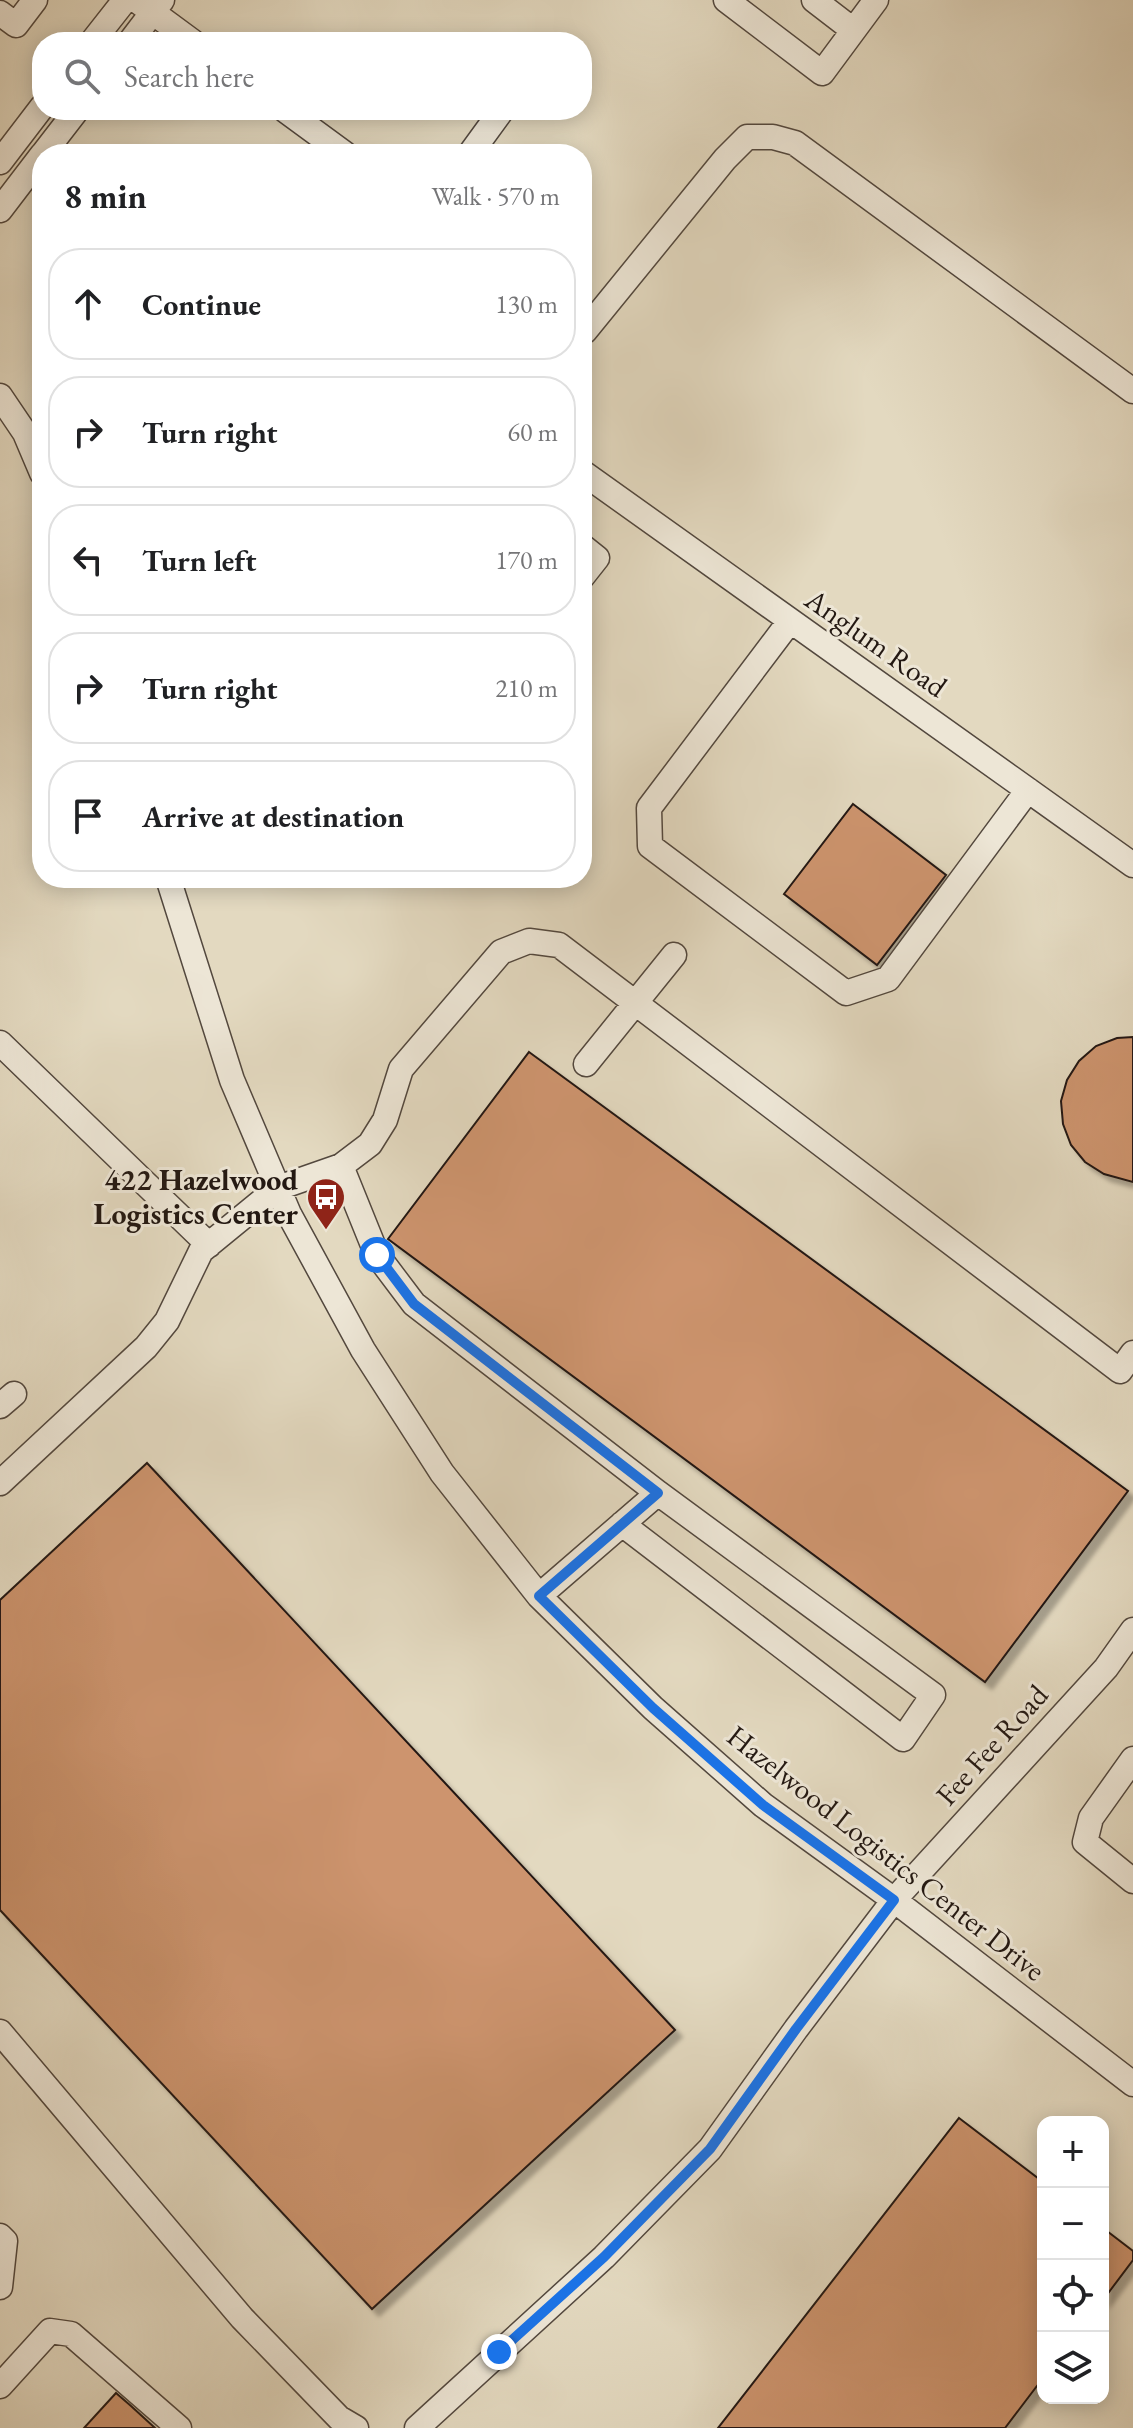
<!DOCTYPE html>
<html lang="en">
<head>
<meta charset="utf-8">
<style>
  :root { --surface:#fff; --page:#f2f2f2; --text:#202124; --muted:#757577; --line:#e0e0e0 }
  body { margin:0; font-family:"EB Garamond",serif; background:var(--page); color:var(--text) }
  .controls { position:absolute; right:24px; bottom:24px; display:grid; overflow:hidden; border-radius:16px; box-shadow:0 4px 20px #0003 }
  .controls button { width:72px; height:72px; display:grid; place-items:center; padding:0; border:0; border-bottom:2px solid var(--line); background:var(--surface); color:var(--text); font:40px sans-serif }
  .stop { position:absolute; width:24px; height:24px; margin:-18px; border:6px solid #1a73e8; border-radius:50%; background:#fff }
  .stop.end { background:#1a73e8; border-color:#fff; box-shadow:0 2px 8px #0008 }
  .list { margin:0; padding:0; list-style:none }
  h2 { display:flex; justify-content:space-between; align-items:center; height:104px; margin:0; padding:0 32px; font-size:34px }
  h2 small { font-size:26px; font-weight:400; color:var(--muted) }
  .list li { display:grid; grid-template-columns:52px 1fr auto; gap:24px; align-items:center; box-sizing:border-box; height:112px; margin:0 16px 16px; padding:0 16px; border:2px solid var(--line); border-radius:32px }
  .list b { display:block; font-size:30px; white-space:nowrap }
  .list em { font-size:26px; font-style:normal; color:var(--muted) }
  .icon { flex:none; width:44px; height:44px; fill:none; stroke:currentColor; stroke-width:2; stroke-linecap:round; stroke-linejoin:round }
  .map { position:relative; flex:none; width:1133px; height:2428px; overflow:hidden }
  .search { position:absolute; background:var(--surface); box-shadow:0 4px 20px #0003; left:32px; top:32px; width:560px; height:88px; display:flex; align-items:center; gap:20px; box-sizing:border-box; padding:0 28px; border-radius:32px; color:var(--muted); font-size:30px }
  .panel { position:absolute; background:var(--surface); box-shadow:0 4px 20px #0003; left:32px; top:144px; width:560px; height:744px; border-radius:32px }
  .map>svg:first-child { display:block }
</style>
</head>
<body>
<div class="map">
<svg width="1133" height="2428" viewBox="0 0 1133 2428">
  <defs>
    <filter id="shadow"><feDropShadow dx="7" dy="7" stdDeviation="2" flood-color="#0004"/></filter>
  </defs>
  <rect width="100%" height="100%" fill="#e3d9c0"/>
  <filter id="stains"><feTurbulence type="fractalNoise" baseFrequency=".0025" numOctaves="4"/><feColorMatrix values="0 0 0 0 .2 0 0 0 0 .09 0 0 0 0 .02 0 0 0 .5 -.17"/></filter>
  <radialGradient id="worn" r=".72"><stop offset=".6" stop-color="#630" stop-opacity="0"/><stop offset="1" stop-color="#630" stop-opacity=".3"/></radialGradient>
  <!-- building -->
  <path fill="#cd946e" stroke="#231812" stroke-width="2" filter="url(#shadow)" d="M853,804L946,875L877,965L784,894Z
    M1133,1037V1182L1104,1174L1085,1162L1071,1145L1063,1124L1061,1101L1067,1080L1079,1061L1096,1046L1117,1038Z
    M529,1052L1128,1491L985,1682L388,1239Z
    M147,1463L675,2030L372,2309L0,1910V1600Z
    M959,2118L1043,2182V2378L1005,2428H718Z
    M1103,2228L1133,2251V2260L1103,2300Z
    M116,2393L131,2406L155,2428H84Z"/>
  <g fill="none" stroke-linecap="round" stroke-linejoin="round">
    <defs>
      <path id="minor" d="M136,0L193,42
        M726,0L822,73L876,0
        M814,0L853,30
        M0,13L16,25L35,0
        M92,42L125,0
        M130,42L162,0
        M285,110L345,154
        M43,154L77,110
        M470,154L502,110
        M0,162L42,107
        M0,210L42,155
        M585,331L725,159L747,137H773L795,143L1133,391
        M0,396L25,433L42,473
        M582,472L1133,865
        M582,546L597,558L582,577
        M790,621L649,808L650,846L846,993L888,979L1028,790
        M168,878L232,1080L289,1214L363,1350L442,1473L539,1596L653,1708L763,1805L894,1900L1133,2084
        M0,1043L209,1245
        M586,1064L674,955
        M341,1166L377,1255L414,1304L658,1493L539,1596
        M0,1406L14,1394
        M0,1483L146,1347L167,1321L201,1251L278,1188L341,1166L370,1144L385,1120L401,1069L501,952L529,941L559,945L1120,1371L1133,1353
        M622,1524L903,1739L933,1695L658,1493
        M1133,1759L1091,1818L1085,1842L1133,1881
        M0,2032L242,2318L339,2418L356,2428
        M0,2236L5,2241L0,2287
        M0,2386L50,2331L71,2334L179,2428
        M417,2428L604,2257L710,2149L796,2029L894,1900L1106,1668L1133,1630"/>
    </defs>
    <!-- minor casing -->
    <use href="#minor" stroke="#53483e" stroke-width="27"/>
    <!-- minor -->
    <use href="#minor" stroke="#ede6d6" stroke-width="24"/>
  </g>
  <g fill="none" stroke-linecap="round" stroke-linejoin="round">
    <!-- route -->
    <path stroke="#1a73e8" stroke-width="10" d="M377,1255L414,1304L658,1493L539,1596L653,1708L763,1805L894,1900L796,2029L710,2149L604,2257L499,2352"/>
  </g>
  <!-- icons -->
  <defs>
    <symbol id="bus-pin" viewBox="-11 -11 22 30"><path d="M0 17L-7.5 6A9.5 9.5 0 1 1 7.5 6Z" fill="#8f2418" stroke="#ede6d6"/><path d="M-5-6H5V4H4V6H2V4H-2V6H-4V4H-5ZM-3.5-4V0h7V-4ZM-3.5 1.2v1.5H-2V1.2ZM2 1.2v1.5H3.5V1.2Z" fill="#fff"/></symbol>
  </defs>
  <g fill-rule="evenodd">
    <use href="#bus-pin" x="304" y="1175" width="44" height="60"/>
  </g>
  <g text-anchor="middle" stroke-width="6" stroke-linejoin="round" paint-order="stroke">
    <!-- street labels -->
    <g font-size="30" fill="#231812" stroke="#ede6d6">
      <text transform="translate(876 643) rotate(35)" y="10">Anglum Road</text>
      <text transform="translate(992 1745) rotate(-48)" y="10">Fee Fee Road</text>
      <text transform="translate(886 1853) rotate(38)" y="10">Hazelwood Logistics Center Drive</text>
    </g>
    <!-- poi labels -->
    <g font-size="30" font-weight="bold" fill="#231812" stroke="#ede6d6" text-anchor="end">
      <text x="298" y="1190">422 Hazelwood<tspan x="298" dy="34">Logistics Center</tspan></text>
    </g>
  </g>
  <rect width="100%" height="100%" filter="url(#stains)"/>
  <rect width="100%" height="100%" fill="url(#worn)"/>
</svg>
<div class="controls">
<button>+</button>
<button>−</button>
<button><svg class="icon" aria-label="locate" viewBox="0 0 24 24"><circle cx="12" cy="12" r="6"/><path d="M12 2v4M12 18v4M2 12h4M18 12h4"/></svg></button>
<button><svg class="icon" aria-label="layers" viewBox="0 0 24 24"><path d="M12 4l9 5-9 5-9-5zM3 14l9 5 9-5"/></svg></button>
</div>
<div class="stop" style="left:377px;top:1255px"></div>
<div class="stop end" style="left:499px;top:2352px"></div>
<div class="search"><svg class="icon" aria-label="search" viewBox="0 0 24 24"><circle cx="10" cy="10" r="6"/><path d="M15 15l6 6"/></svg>Search here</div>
<section class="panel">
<h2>8 min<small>Walk · 570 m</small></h2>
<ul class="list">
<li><svg class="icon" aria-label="ahead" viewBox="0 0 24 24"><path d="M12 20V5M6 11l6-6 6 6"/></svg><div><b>Continue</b></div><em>130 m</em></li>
<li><svg class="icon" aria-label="right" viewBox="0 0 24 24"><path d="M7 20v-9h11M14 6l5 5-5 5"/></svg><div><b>Turn right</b></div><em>60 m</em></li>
<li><svg class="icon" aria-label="left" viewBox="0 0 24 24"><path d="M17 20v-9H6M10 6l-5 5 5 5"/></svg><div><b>Turn left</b></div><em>170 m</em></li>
<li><svg class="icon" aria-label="right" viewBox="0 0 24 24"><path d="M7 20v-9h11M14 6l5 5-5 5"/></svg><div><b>Turn right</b></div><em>210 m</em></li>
<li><svg class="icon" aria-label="arrive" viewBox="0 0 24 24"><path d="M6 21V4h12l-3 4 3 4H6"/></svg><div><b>Arrive at destination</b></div></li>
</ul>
</section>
</div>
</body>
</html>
